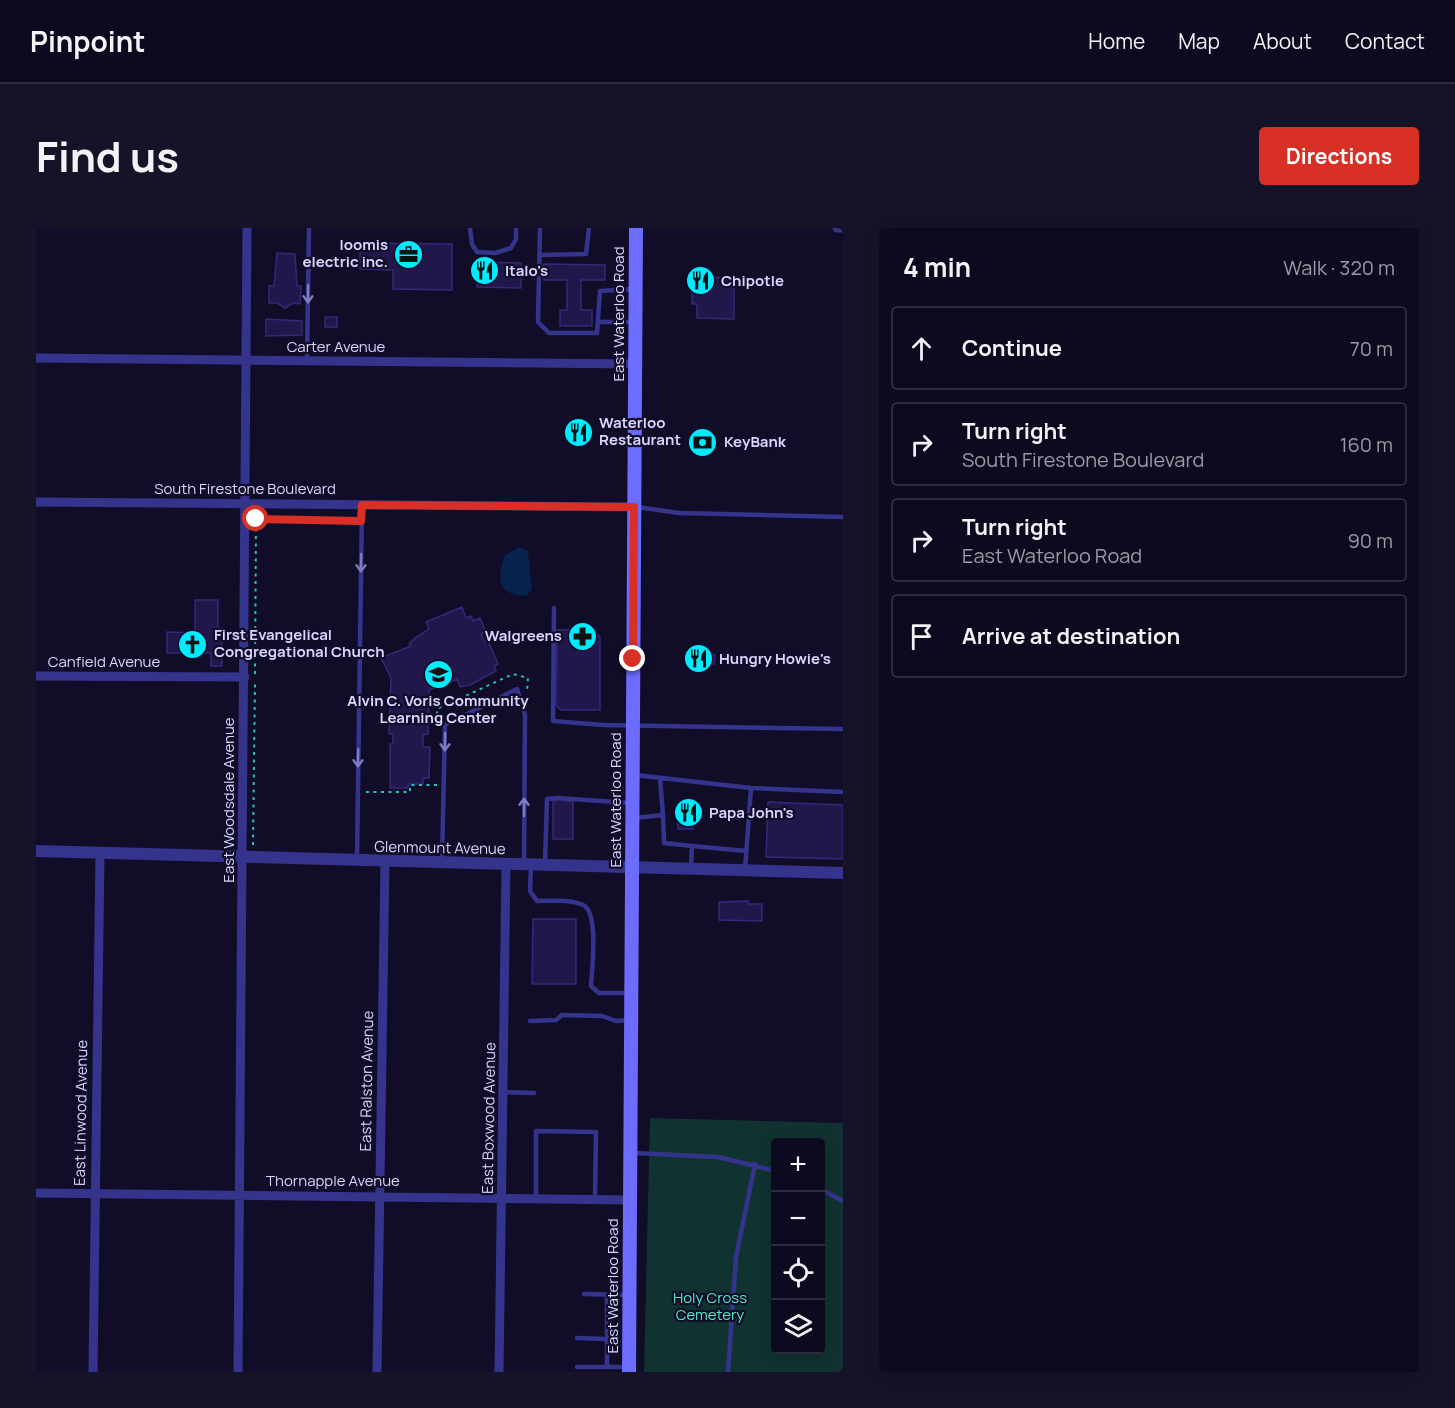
<!DOCTYPE html>
<html lang="en">
<head>
<meta charset="utf-8">
<style>
  :root { --surface:#0d0a1f; --page:#161328; --text:#f1f3f6; --muted:#9a9aa4; --line:#2d2b3d; --accent:#d93025 }
  body { margin:0; font-family:Manrope,sans-serif; background:var(--page); color:var(--text) }
  .controls { position:absolute; right:18px; bottom:18px; display:grid; overflow:hidden; border-radius:6px; box-shadow:0 3px 15px #0003 }
  .controls button { width:54px; height:54px; display:grid; place-items:center; padding:0; border:0; border-bottom:2px solid var(--line); background:var(--surface); color:var(--text); font:30px sans-serif }
  .stop { position:absolute; width:18px; height:18px; margin:-14px; border:4px solid #d93025; border-radius:50%; background:#fff }
  .stop.end { background:#d93025; border-color:#fff; box-shadow:0 2px 6px #0008 }
  .list { margin:0; padding:0; list-style:none }
  h2 { display:flex; justify-content:space-between; align-items:center; height:78px; margin:0; padding:0 24px; font-size:26px }
  h2 small { font-size:20px; font-weight:400; color:var(--muted) }
  .list li { display:grid; grid-template-columns:39px 1fr auto; gap:18px; align-items:center; box-sizing:border-box; height:84px; margin:0 12px 12px; padding:0 12px; border:2px solid var(--line); border-radius:6px }
  .list b { display:block; font-size:22px; white-space:nowrap }
  .list p { margin:0; font-size:20px; white-space:nowrap; color:var(--muted) }
  .list em { font-size:20px; font-style:normal; color:var(--muted) }
  .icon { flex:none; width:33px; height:33px; fill:none; stroke:currentColor; stroke-width:2; stroke-linecap:round; stroke-linejoin:round }
  .map { position:relative; flex:none; width:807px; height:1144px; overflow:hidden; border-radius:6px }
  header { display:flex; align-items:center; gap:36px; box-sizing:border-box; height:84px; padding:0 30px; background:var(--surface); border-bottom:2px solid var(--line) }
  header strong { font-size:28px }
  nav { display:flex; gap:33px; margin-inline-start:auto; font-size:21px }
  .intro { display:flex; align-items:center; justify-content:space-between; box-sizing:border-box; height:144px; padding:0 36px }
  h1 { margin:0; font-size:42px }
  .button { padding:15px 27px; border-radius:6px; background:var(--accent); color:#fff; font-size:21px; font-weight:700 }
  main { display:flex; gap:36px; padding:0 36px }
  aside { flex:1; background:var(--surface); border-radius:6px; box-shadow:0 3px 15px #0003 }
  .map>svg:first-child { display:block }
</style>
</head>
<body>
<header>
<strong>Pinpoint</strong>
<nav><a>Home</a><a>Map</a><a>About</a><a>Contact</a></nav>
</header>
<div class="intro"><h1>Find us</h1><a class="button">Directions</a></div>
<main>
<div class="map">
<svg width="807" height="1144" viewBox="0 0 807 1144">
  <rect width="100%" height="100%" fill="#110d29"/>
  <!-- green -->
  <path fill="#103331" fill-rule="evenodd" d="M614,890L807,895V1144H608ZM740,914H784V1122H740Z"/>
  <!-- water -->
  <path fill="#07234e" d="M484,319L492,323L496,361L490,368C462,367 460,351 469,327Z"/>
  <!-- building -->
  <path fill="#21174b" stroke="#36277a" stroke-width="1.5" d="M324,15L416,16V62L357,61V42L324,41Z
    M241,25L259,26L261,58H265L264,76L257,75L249,80L241,75H233V58H238Z
    M442,34L485,35V60L441,59Z
    M508,36L569,37V52H545V82H556V98H524V82H531V52H508Z
    M661,49L698,50V91L661,90V76H656V64H660Z
    M289,89H301V99H289Z
    M230,91L266,93V107L230,108Z
    M159,372H182V400H186V438H175V425H131V404L159,405Z
    M426,379L430,390L435,388L437,393L444,390L450,404L445,406L449,414L452,413L462,436L458,438L460,443L434,457L424,459L421,451L393,462L392,506L387,507V519H394L393,550H387V556H372V560H354V516H357V506H353L355,450L345,430L375,418L373,416L379,410L393,401L390,394Z
    M521,402H557L564,409V482H525L520,477Z
    M649,426L679,427L678,436L649,435Z
    M521,571L537,574V611H517V574Z
    M732,574L807,577V631L730,629Z
    M642,577H662V593H657V601H642Z
    M712,673V676H726V693L683,692V674Z
    M497,691H540V756H496Z"/>
  <g fill="none" stroke-linecap="round" stroke-linejoin="round">
    <!-- path -->
    <path stroke="#24c4b7" stroke-width="2" stroke-dasharray="3 4.5" stroke-linecap="butt" d="M219,446L220,291L319,293
      M401,494V481L477,446L492,450L491,463
      M330,564H374V557H402
      M217,617L219,452"/>
    <!-- service -->
    <path stroke="#35348c" stroke-width="4.5" d="M434,0L436,16L441,24L459,25L475,20L480,11V0
      M504,0L502,94L513,105H561L564,63L597,61
      M503,27L550,26L553,0
      M563,94H596
      M271,133L273,0
      M601,279L643,285L807,289
      M518,380L517,493L567,497L807,501
      M599,547L715,560L709,642
      M715,560L807,564
      M627,587L628,615L656,618L655,639
      M599,590L627,587L624,550
      M656,618L710,623
      M321,631L326,277
      M406,632L409,497L481,461L489,487L488,635
      M509,635L511,571L522,570L594,575
      M495,638L494,663L501,673C515,673 534,671 547,677C563,684 556,741 555,758L563,765H593
      M494,793L520,792L526,787L566,788L580,793L593,792
      M468,864L498,865
      M597,925L682,929L740,943
      M784,961L807,973
      M500,970V903L560,904L559,971
      M548,1066L591,1067
      M541,1110L571,1111
      M541,1139H592
      M571,1139V1067
      M692,1144L700,1029L719,936"/>
    <!-- minor -->
    <path stroke="#35348c" stroke-width="9" d="M801,0H807
      M0,130L600,136
      M0,274L598,279
      M0,448L209,449
      M0,965L595,972
      M57,1144L64,626
      M202,1144L211,0
      M341,1144L349,634
      M463,1144L470,637"/>
    <!-- tertiary -->
    <path stroke="#35348c" stroke-width="12" d="M0,623L807,645"/>
    <!-- secondary -->
    <path stroke="#6c6cff" stroke-width="14" d="M593,1144L600,0"/>
  </g>
  <!-- one-way arrows -->
  <defs><path id="oneway-shaft" d="M-6 0H5M1.5-3L5.5 0L1.5 3" fill="none" stroke-width="1.6" stroke-linecap="round" stroke-linejoin="round" transform="scale(1.5)"/></defs>
  <g stroke="#7f7cc0">
    <use href="#oneway-shaft" transform="translate(272 66) rotate(91)"/>
    <use href="#oneway-shaft" transform="translate(325 335) rotate(91)"/>
    <use href="#oneway-shaft" transform="translate(409 514) rotate(91)"/>
    <use href="#oneway-shaft" transform="translate(322 530) rotate(91)"/>
    <use href="#oneway-shaft" transform="translate(488 579) rotate(-90)"/>
  </g>
  <g fill="none" stroke-linecap="round" stroke-linejoin="round">
    <!-- route -->
    <path stroke="#d93025" stroke-width="8" d="M220,291L325,293L326,277L598,279L597,431"/>
  </g>
  <!-- icons -->
  <defs>
    <symbol id="office-disc" viewBox="-11 -11 22 22"><circle r="9.5" fill="#01ebff" stroke="#110d29"/><path d="M-6-3h4V-5.5h4V-3h4V5H-6ZM-1-4.5V-3h2v-1.5ZM-6 0V1H6V0Z" fill="#111"/></symbol>
    <symbol id="restaurant-disc" viewBox="-11 -11 22 22"><circle r="9.5" fill="#01ebff" stroke="#110d29"/><path d="M-5-6h1v4h1v-4h1v4h1v-4h1v5L-1.5 .5V6h-2V.5L-5-1ZM5-6V6H3V1.5H1.5Q1.5-4 5-6Z" fill="#111"/></symbol>
    <symbol id="bank-disc" viewBox="-11 -11 22 22"><circle r="9.5" fill="#01ebff" stroke="#110d29"/><path d="M-6-4H6V4H-6ZM0-2.3a2.3 2.3 0 1 0 0 4.6a2.3 2.3 0 1 0 0-4.6Z" fill="#111"/></symbol>
    <symbol id="pharmacy-disc" viewBox="-11 -11 22 22"><circle r="9.5" fill="#01ebff" stroke="#110d29"/><path d="M-2-6h4v4h4v4h-4v4h-4v-4h-4v-4h4Z" fill="#111"/></symbol>
    <symbol id="church-disc" viewBox="-11 -11 22 22"><circle r="9.5" fill="#01ebff" stroke="#110d29"/><path d="M-1.2-6h2.4v3.5h3.3v2.4h-3.3V6h-2.4V-.1h-3.3v-2.4h3.3Z" fill="#111"/></symbol>
    <symbol id="school-disc" viewBox="-11 -11 22 22"><circle r="9.5" fill="#01ebff" stroke="#110d29"/><path d="M0-5L7-2L0 1L-7-2ZM-4 1L0 2.5L4 1V4Q0 6-4 4Z" fill="#111"/></symbol>
  </defs>
  <g fill-rule="evenodd">
    <use href="#office-disc" x="356" y="10" width="33" height="33"/>
    <use href="#restaurant-disc" x="432" y="26" width="33" height="33"/>
    <use href="#restaurant-disc" x="648" y="36" width="33" height="33"/>
    <use href="#restaurant-disc" x="526" y="188" width="33" height="33"/>
    <use href="#bank-disc" x="650" y="198" width="33" height="33"/>
    <use href="#pharmacy-disc" x="530" y="392" width="33" height="33"/>
    <use href="#church-disc" x="140" y="400" width="33" height="33"/>
    <use href="#restaurant-disc" x="646" y="414" width="33" height="33"/>
    <use href="#school-disc" x="386" y="430" width="33" height="33"/>
    <use href="#restaurant-disc" x="636" y="568" width="33" height="33"/>
  </g>
  <g text-anchor="middle" stroke-width="4.5" stroke-linejoin="round" paint-order="stroke">
    <!-- poi labels -->
    <g font-size="15" font-weight="bold" fill="#d9d5ff" stroke="#110d29" text-anchor="start">
      <text x="352" y="22" text-anchor="end">loomis<tspan x="352" dy="17">electric inc.</tspan></text>
      <text x="469" y="48">Italo's</text>
      <text x="685" y="58">Chipotle</text>
      <text x="563" y="200">Waterloo<tspan x="563" dy="17">Restaurant</tspan></text>
      <text x="688" y="219">KeyBank</text>
      <text x="178" y="412">First Evangelical<tspan x="178" dy="17">Congregational Church</tspan></text>
      <text x="526" y="413" text-anchor="end">Walgreens</text>
      <text x="683" y="436">Hungry Howie's</text>
      <text x="402" y="478" text-anchor="middle">Alvin C. Voris Community<tspan x="402" dy="17">Learning Center</tspan></text>
      <text x="673" y="590">Papa John's</text>
    </g>
    <!-- street labels -->
    <g font-size="15" fill="#d9d5ff" stroke="#110d29">
      <text transform="translate(583 86) rotate(-90)" y="5">East Waterloo Road</text>
      <text x="300" y="124">Carter Avenue</text>
      <text x="209" y="266">South Firestone Boulevard</text>
      <text x="68" y="439">Canfield Avenue</text>
      <text transform="translate(193 572) rotate(-90)" y="5">East Woodsdale Avenue</text>
      <text transform="translate(580 572) rotate(-90)" y="5">East Waterloo Road</text>
      <text transform="translate(404 620) rotate(1)" y="5">Glenmount Avenue</text>
      <text transform="translate(331 853) rotate(-89)" y="5">East Ralston Avenue</text>
      <text transform="translate(45 885) rotate(-89)" y="5">East Linwood Avenue</text>
      <text transform="translate(453 890) rotate(-89)" y="5">East Boxwood Avenue</text>
      <text x="297" y="958">Thornapple Avenue</text>
      <text transform="translate(577 1058) rotate(-90)" y="5">East Waterloo Road</text>
    </g>
    <!-- park labels -->
    <g font-size="15" fill="#55ebc2" stroke="#110d29">
      <text x="674" y="1075">Holy Cross<tspan x="674" dy="17">Cemetery</tspan></text>
    </g>
  </g>
</svg>
<div class="controls">
<button>+</button>
<button>−</button>
<button><svg class="icon" aria-label="locate" viewBox="0 0 24 24"><circle cx="12" cy="12" r="6"/><path d="M12 2v4M12 18v4M2 12h4M18 12h4"/></svg></button>
<button><svg class="icon" aria-label="layers" viewBox="0 0 24 24"><path d="M12 4l9 5-9 5-9-5zM3 14l9 5 9-5"/></svg></button>
</div>
<div class="stop" style="left:220px;top:291px"></div>
<div class="stop end" style="left:597px;top:431px"></div>
</div>
<aside>
<h2>4 min<small>Walk · 320 m</small></h2>
<ul class="list">
<li><svg class="icon" aria-label="ahead" viewBox="0 0 24 24"><path d="M12 20V5M6 11l6-6 6 6"/></svg><div><b>Continue</b></div><em>70 m</em></li>
<li><svg class="icon" aria-label="right" viewBox="0 0 24 24"><path d="M7 20v-9h11M14 6l5 5-5 5"/></svg><div><b>Turn right</b><p>South Firestone Boulevard</p></div><em>160 m</em></li>
<li><svg class="icon" aria-label="right" viewBox="0 0 24 24"><path d="M7 20v-9h11M14 6l5 5-5 5"/></svg><div><b>Turn right</b><p>East Waterloo Road</p></div><em>90 m</em></li>
<li><svg class="icon" aria-label="arrive" viewBox="0 0 24 24"><path d="M6 21V4h12l-3 4 3 4H6"/></svg><div><b>Arrive at destination</b></div></li>
</ul>
</aside>
</main>
</body>
</html>
